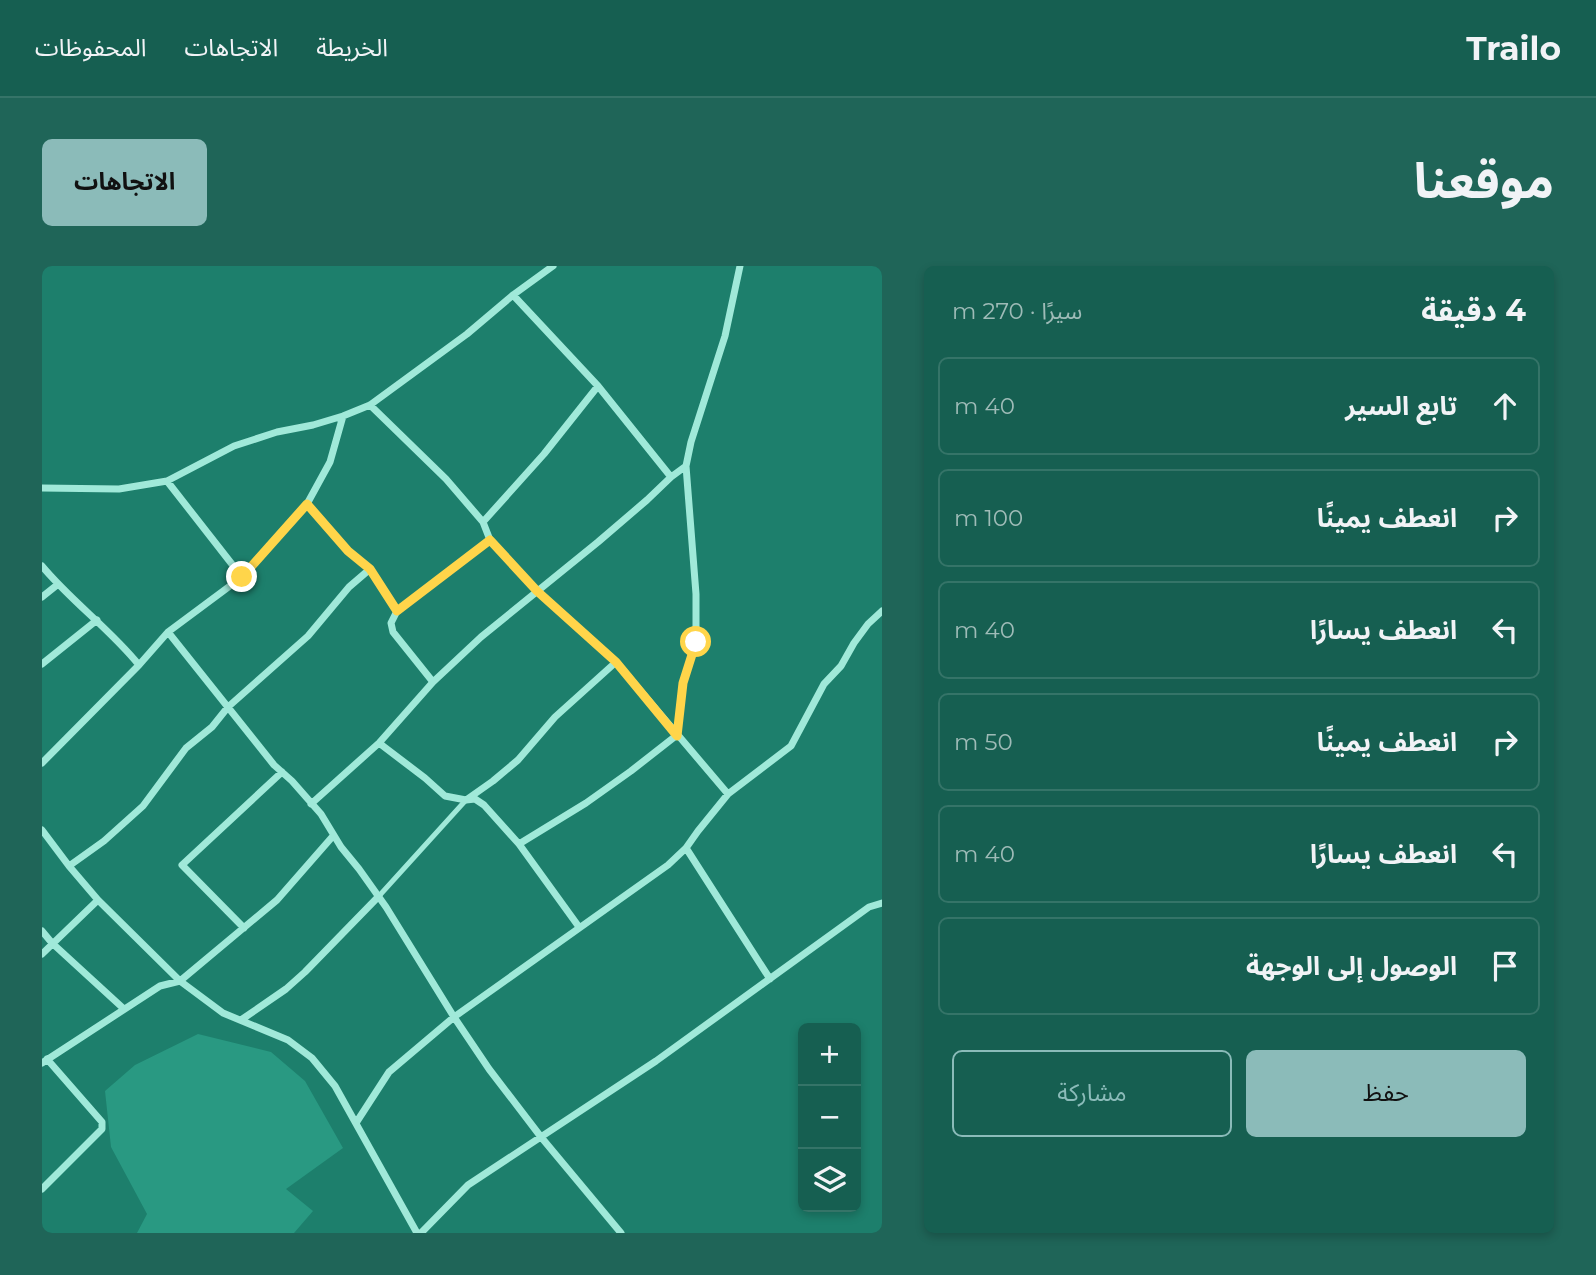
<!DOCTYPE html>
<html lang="ar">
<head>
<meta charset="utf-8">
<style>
  :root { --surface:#165f51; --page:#1f6558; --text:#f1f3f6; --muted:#9ebbb7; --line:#357468; --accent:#8bbbb9 }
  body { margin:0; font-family:Montserrat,"Noto Sans Arabic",sans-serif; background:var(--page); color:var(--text); direction:rtl }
  .controls { position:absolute; right:21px; bottom:21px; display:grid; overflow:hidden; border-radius:10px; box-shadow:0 4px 10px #0003 }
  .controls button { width:63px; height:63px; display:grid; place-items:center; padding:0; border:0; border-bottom:2px solid var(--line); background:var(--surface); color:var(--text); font:35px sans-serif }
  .stop { position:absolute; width:21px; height:21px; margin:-16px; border:5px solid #ffd54a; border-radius:50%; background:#fff }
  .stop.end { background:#ffd54a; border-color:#fff; box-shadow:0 2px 7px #0008 }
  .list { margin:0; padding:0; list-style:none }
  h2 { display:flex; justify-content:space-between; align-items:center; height:91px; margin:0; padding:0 28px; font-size:30px }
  h2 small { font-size:23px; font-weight:400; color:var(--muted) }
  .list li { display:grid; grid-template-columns:46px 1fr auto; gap:21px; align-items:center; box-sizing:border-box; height:98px; margin:0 14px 14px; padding:0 14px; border:2px solid var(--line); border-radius:10px }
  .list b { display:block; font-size:26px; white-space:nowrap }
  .list em { font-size:23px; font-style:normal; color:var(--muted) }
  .actions { display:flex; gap:14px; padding:21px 28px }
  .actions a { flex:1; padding:16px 0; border:2px solid var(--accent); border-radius:10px; text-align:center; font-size:24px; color:var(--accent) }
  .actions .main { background:var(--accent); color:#111 }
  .icon { flex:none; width:38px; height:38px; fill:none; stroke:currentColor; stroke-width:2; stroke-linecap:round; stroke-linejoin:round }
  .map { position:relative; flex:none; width:840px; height:967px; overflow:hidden; direction:ltr; border-radius:10px }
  header { display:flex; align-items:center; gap:42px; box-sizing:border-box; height:98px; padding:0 35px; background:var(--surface); border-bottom:2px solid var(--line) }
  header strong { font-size:33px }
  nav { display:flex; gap:38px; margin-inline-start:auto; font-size:24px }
  .intro { display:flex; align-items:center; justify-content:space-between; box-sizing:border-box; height:168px; padding:0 42px }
  h1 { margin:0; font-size:49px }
  .button { padding:18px 32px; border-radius:10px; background:var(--accent); color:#111; font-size:24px; font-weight:700 }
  main { display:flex; gap:42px; padding:0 42px }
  aside { flex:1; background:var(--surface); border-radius:10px; box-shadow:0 4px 10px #0003 }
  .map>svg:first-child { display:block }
</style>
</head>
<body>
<header>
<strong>Trailo</strong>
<nav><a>الخريطة</a><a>الاتجاهات</a><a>المحفوظات</a></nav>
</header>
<div class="intro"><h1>موقعنا</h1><a class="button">الاتجاهات</a></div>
<main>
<aside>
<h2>4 دقيقة<small>سيرًا · 270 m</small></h2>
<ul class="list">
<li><svg class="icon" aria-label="ahead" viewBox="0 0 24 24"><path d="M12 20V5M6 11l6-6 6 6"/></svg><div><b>تابع السير</b></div><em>40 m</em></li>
<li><svg class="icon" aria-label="right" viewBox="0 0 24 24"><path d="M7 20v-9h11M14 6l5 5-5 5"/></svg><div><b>انعطف يمينًا</b></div><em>100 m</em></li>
<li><svg class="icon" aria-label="left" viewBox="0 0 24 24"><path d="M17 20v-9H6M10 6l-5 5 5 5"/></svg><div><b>انعطف يسارًا</b></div><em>40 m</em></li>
<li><svg class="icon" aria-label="right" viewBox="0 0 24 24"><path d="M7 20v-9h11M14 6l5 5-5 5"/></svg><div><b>انعطف يمينًا</b></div><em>50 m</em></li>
<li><svg class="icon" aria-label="left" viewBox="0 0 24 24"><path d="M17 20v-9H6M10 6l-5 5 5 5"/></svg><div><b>انعطف يسارًا</b></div><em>40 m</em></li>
<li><svg class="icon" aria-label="arrive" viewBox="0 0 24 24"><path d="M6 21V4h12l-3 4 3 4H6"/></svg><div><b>الوصول إلى الوجهة</b></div></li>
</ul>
<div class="actions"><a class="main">حفظ</a><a>مشاركة</a></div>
</aside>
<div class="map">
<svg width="840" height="967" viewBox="0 0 840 967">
  <rect width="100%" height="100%" fill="#1d7f6c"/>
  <!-- grass -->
  <path fill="#299982" d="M156,768L229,786L263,815L301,882L244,923L271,945L252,967H95L105,948L69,881L63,825L93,799Z"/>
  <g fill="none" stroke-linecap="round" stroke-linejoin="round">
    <!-- lane -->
    <path stroke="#a0e9d9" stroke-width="5" d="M337,630L424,534"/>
    <!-- street -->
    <path stroke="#a0e9d9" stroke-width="7" d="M471,29L556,120L629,211
      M328,139L404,213L441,256L448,274L495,325L574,396L686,528
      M125,215L200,311
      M0,222L77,223L125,215L192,180L235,166L271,159L301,150L328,139L425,68L471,29L511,0
      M265,238L306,285L328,303L355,345
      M441,256L502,188L556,120
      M0,300C30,336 68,363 97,399
      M0,331L15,319
      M126,366L232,499L250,515L279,548L299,581L317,603L344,641L412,751L447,803L499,871L579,967
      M0,398L55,354
      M391,416L351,366L349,357L355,345L448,274
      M337,477L383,512L403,530L424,534L433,533L442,539L477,578L537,661
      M0,497L97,399L126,366L200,311L265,238L288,196L301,150
      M424,534L451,515L476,494L513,451L574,396
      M269,538L337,477L391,416L439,371L556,276L605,234L629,211L644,200L649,176L683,70L698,0
      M0,564L27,600L56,634L138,715L181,747L246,774L270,792L293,820L375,967
      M477,578L544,537L589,505L635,469L641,417L654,376V328L644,200
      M644,582L728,713
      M27,600L62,575L101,540L144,482L170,461L186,441L266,370L307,321L328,303
      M202,662L140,599L240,506
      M0,665L10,677L82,743
      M0,688L56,634
      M199,754L244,723L263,706L337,630
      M0,797L118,720L138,715L235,634L291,570
      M314,857L347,806L412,751L626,599L644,582L656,565L686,528L749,480L782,418L799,400L812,377L826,358L840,345
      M0,923L60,863V856L5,793
      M379,967L426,919L614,795L827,641L840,637"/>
  </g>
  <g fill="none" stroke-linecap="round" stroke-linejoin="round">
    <!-- route -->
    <path stroke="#ffd54a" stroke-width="9" d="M200,311L265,238L306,285L328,303L355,345L448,274L495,325L574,396L635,470L641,417L654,376"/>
  </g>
</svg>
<div class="controls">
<button>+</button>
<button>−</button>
<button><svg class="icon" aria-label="layers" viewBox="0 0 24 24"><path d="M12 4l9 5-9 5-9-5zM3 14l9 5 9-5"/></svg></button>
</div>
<div class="stop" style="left:654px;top:376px"></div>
<div class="stop end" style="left:200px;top:311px"></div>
</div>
</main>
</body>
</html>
